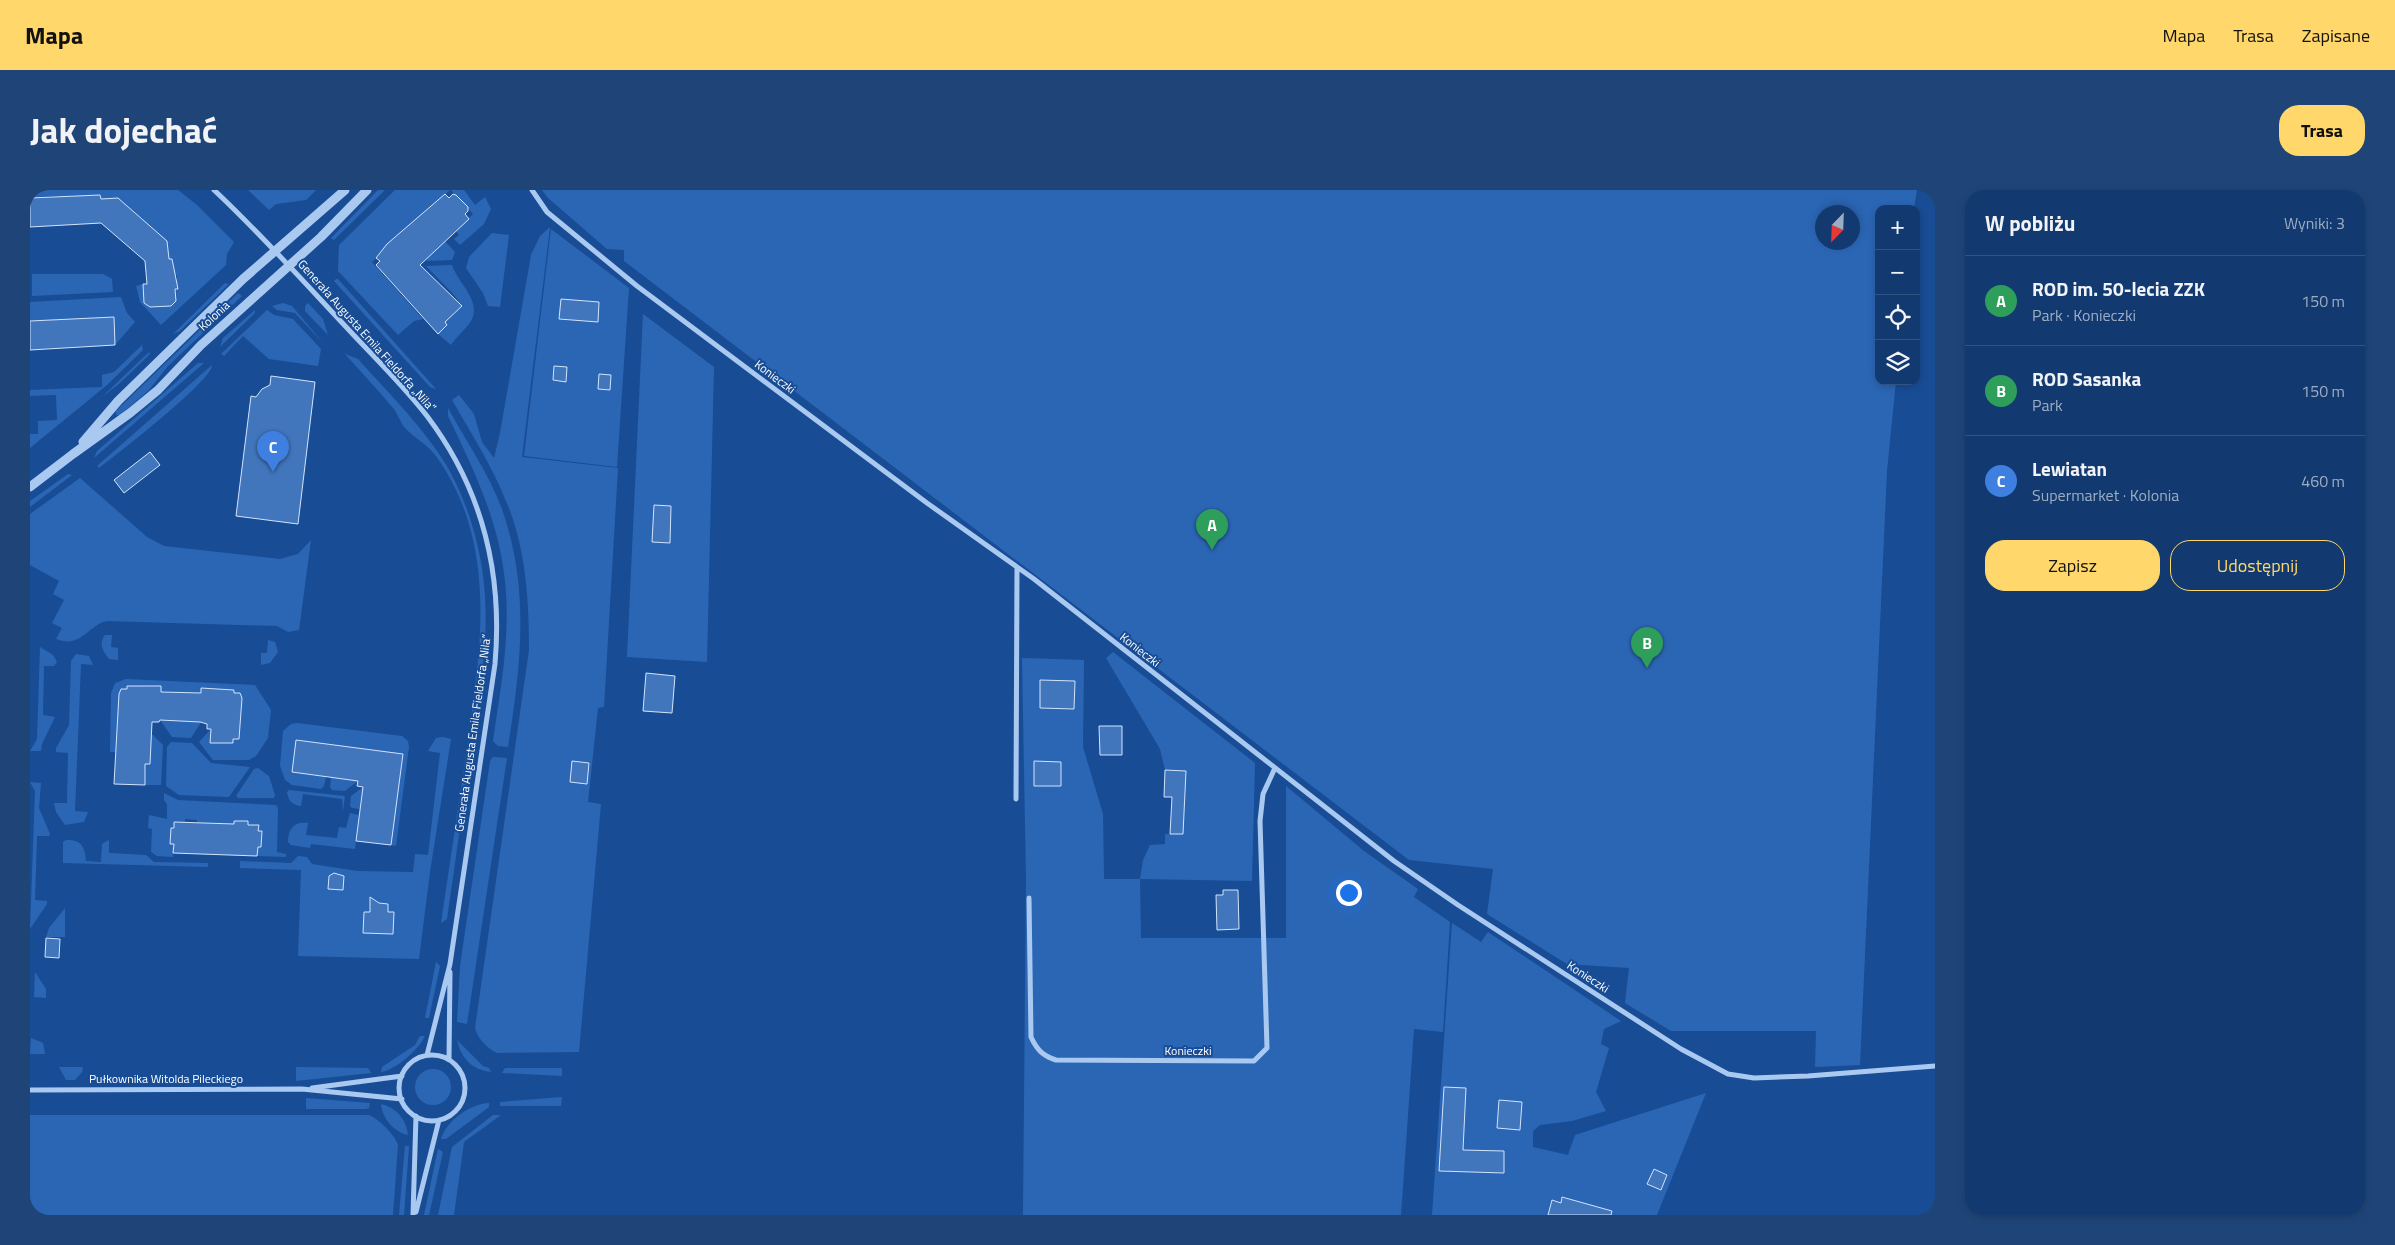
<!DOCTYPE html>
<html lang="pl">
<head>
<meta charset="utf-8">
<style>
  :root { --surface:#123a70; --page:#1f4578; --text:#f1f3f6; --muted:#9cadc3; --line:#315483; --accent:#ffd76a }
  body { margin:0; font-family:"Titillium Web",sans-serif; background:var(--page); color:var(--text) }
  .controls { position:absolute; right:15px; top:15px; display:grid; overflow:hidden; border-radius:10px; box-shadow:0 2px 8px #0003 }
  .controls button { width:45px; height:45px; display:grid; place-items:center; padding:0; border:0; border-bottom:1px solid var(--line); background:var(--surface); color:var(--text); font:25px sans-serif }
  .compass { position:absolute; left:1785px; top:15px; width:45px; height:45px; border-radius:50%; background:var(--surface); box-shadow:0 2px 8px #0003; rotate:203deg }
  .you { position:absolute; left:1318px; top:702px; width:18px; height:18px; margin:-12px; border:4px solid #fff; border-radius:50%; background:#1a73e8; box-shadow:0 0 0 8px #1a73e833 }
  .badge { display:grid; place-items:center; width:32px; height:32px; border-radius:50%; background:var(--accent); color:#fff; font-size:16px; font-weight:700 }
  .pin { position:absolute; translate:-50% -41px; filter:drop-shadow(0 1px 2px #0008) }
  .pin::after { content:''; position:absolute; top:26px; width:18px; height:15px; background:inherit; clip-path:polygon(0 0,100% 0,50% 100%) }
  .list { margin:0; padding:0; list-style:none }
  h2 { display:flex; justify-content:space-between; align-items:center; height:65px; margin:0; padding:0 20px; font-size:21px }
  h2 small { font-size:16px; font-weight:400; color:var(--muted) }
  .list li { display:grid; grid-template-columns:32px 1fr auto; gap:15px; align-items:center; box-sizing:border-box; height:90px; padding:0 20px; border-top:1px solid var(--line) }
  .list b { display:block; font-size:19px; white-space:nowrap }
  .list p { margin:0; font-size:16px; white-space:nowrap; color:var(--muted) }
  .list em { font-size:16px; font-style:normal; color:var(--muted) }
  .actions { display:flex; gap:10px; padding:15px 20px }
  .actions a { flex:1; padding:11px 0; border:1px solid var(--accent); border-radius:20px; text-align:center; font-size:18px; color:var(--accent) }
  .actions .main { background:var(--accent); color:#111 }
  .icon { flex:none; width:28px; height:28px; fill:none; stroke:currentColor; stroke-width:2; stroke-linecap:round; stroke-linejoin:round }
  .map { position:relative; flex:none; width:1905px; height:1025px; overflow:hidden; border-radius:20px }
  header { display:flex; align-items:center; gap:30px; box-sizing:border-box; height:70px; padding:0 25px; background:var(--accent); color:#111 }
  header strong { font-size:24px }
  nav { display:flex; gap:28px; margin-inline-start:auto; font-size:18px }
  .intro { display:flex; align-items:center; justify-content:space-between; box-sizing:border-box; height:120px; padding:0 30px }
  h1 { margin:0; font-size:35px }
  .button { padding:12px 22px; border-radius:20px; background:var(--accent); color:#111; font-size:18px; font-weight:700 }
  main { display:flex; gap:30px; padding:0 30px }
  aside { flex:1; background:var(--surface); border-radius:20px; box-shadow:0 2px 8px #0003 }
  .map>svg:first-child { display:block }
</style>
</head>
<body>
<header>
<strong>Mapa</strong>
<nav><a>Mapa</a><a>Trasa</a><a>Zapisane</a></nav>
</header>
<div class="intro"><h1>Jak dojechać</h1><a class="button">Trasa</a></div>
<main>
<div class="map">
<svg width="1905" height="1025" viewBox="0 0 1905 1025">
  <rect width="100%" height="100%" fill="#184d96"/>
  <!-- green -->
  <path fill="#2b66b5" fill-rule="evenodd" d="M0,0H148L167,15L204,52L197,64L196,75L131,135L110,112L106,96L113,94L114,113L120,117L141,116L146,111L147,85H144L142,69H139L137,55L71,9L70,5L0,7Z
    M218,0H286L276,10L246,14L239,20Z
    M348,0H355L304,50L301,48Z
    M365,0H420L342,72L393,129L384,131L368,145L308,81L309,55Z
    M421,0H434L445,15L455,7L461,19L454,34L430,55L424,49L429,45L426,41L443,24Z
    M512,0H1887L1884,19H1849V191H1866L1857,281L1830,875L1785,877L1786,841H1641L1595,813L1599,778L1537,774L1457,724L1463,679L1379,670L594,71V60L577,59L518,8ZM1822,22V52H1792V22Z
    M520,37L492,267L588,278L574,517L568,518L558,612L571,614L549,862L467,863C458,859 447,848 445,838L499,460C499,411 496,357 476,311C462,276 441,243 422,210L429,205L444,224L452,252L464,268L470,243L501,65L510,46Z
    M521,39L599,98L587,277L494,266Z
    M462,43L479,45L470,117L458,116L453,103L436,78L439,67Z
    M415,51L425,62L422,70L398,71L396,69Z
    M422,75C428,94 455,113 439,134C433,142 426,147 421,155L408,144L417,136L415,132L432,116L424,105L396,76Z
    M2,84H73L82,89L83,102L2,106Z
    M306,89H308L406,199L400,197L304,91Z
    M195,93L199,94L150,141L143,144Z
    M208,103L212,106L138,176L119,200L90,225H86V221Z
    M91,107L97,123L105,132L85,155L83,127L0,131V112Z
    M253,113L262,116L294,154L265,123L247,120L242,116Z
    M278,113L293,129L298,145L275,121V116Z
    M225,120V123L190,157L193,148Z
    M237,120L244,125L263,129L291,159L288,176L239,169L213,146L194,166L191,164Z
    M613,124L684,177L677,472L597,467Z
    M112,155L113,160L77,195L0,258V244H8V231L27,230L26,205L0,206V200L72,197V185L84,182Z
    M119,162L120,164L89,194L41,230L74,205Z
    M315,164L328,169C355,199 384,228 407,261C421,280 431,303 439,325C463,398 457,453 446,527L440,534C454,442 463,346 406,266C397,254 384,248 375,238C370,232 368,224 363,218C348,200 331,182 315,164Z
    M168,173H174L64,268L67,261Z
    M182,175C183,190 86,265 69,278L67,276Z
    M418,218C436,251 459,284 472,319C500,400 491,474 478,557L468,556L463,551C471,496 482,439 474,383C467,327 442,276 418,226Z
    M38,284L42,285L0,317V311Z
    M50,288L117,347L134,356L250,369L268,364L281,350L269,440L258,442L247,436L77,431C58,435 51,459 26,449L32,438L22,433L34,410L23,404L29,391L0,375V324Z
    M75,445H82L81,457L88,458V470L79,469C73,461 68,454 75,445Z
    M238,450L245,452L248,462L240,473L231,475V463H237Z
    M10,457L23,465L27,472L24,476H14L13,525L25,527L12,554L11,561H0L7,549Z
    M1083,462L1225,573L1222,691L1110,689L1111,748H1256V596L1334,661L1388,699L1384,707L1420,732L1413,842L1384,839L1371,1025H993L996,689L992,468L1054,470L1053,557L1073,624L1074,689H1110L1113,670L1120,655L1135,654V644H1153L1156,582L1135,580L1130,559L1076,468Z
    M46,464L59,466L63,475L51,474L45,621L58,622L54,632L35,635L26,622L24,613H37L38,563L26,562V558L39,535L41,471Z
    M96,489L225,495L241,520L238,548L226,566L219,570H183L169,552L181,539L180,552L203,553V549H209L211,524H208L211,518L212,508L204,503V500L171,498V503L131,502L118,497L97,496L87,562H80L81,503L85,493Z
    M130,530L170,531V534L161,548L142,547Z
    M267,533L372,546L378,551L379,557L366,656L361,655L373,564L267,550L262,582L296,587L294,596L291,599L262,595L255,590L250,576L253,541L261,534Z
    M116,545H123L133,555L131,595H115V574H120L121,559Z
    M413,547L421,549L400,682L389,769L268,766L271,680L210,678V671L261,673L268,666L277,667L282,674L327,681L383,682L385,664L398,665L410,563L398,561L406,548Z
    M438,551L441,561L417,729L411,733Z
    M141,552L162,553L181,573L220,577L199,607L149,605L136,596L137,557Z
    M463,567L477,568L437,834L427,832L430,776L460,571Z
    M228,578L239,586L245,605L244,608H208L206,606L224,579Z
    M301,587L328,591L315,601L302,600L300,597Z
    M0,592L11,593L9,618L20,644L19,646H7L5,710L17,711V714L0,739L5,601Z
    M333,597L330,619L322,618L320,616L321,606Z
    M259,600L315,606L313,621L312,609L273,604L271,616C262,615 258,610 257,602Z
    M134,603L148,610L246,615L248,618L247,662L256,664V667L227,666L228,657H231L232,641H228L229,635H218V631H204V634L167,633V630L155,629V633L141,638L140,654H144L143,667L127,666L121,662L122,639L118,638L119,625L137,629V614L134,610Z
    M320,623L329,625L325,659L281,654L280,658L261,655L258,652C258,639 264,631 278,633L276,645L307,648L309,637L316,638Z
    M36,650C52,649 55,658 56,671L71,672L72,654L79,650V663L116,665L124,672L178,673V677L33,673V652Z
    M35,718V747H16L19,738Z
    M1422,733L1451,752L1458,742L1591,831L1574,839L1571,854L1579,858L1566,902L1576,921L1542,931L1510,935L1503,941V957L1538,965L1545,945L1676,903L1627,1025H1402Z
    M406,772L410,776L399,828H395Z
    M5,782L16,799V808L4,807Z
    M390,846H395C389,859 366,880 351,882L352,877L385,855Z
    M1,848L13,853L15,864H0Z
    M427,850L453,876L459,878L461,882C442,880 431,868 427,850Z
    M29,877H53L52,882L45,890H36Z
    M266,877L338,878L341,883L266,891Z
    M475,878H532V886L472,883Z
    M385 897a18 18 0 1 1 36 0a18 18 0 1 1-36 0Z
    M532,907L531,916H470V912Z
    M276,908L340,913L339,918L336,919H276Z
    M459,913V917L416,949H411C417,930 440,914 459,913Z
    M351,914C367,918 376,929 378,945C364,942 352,928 351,914Z
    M0,925H339C349,929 365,945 368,955L363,1025H0Z
    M463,925H471L434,952L424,1025H408L422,957Z
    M375,956H379L374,1025H369Z
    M408,959L413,962L399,1025H394Z"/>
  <!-- building -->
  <path fill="#4176bd" stroke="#d1e4fc" d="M415,4L419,8L423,4L426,5L438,17V21L435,24L439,29L390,75L432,116L415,132L417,135L408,144L346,75L350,71L346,68L357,54Z
    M70,5L71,9L88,8L137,51L139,69H142L148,99H145L146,111L141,116L120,117L114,113L113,94H117L115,71L71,33L0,37V8Z
    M531,109L569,112L568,132L529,129Z
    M84,127L85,155L0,160V131Z
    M524,176L537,177L536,192L523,190Z
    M569,184L581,185L580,200L568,199Z
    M241,186L285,192L268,334L206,326L221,206L226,207L232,199L240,195Z
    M120,262L130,275L94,303L84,290Z
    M624,315L641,316L640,353L622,352Z
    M616,483L645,486L642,523L613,521Z
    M1010,490L1045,491L1044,519L1010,518Z
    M97,496H131V502L171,503V498L204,500V503H210L212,508L209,549H203V553H180L181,539H177V534L170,532L130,530L129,532H122L120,574H115V595L84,594L89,504L91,499H97Z
    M1069,536H1092V565H1070Z
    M266,550L373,564L361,655L326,651L333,597L327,596L328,591L262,582Z
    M542,571L559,573L557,594L540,592Z
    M1004,571L1031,572V596H1004Z
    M1135,580L1156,581L1153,644H1140L1142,607H1134Z
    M204,631H218V635H229L228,641H232L231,657H228L227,666L143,663L144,654H140L141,638H144V632L204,634Z
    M304,683L314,686L313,700L298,699L299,686Z
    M1193,700H1208L1209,739L1187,740L1186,705H1193Z
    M340,707L349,713L358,714V722H364L363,744L333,743L334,722H340Z
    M16,748L30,749L29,768L15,767Z
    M1414,897L1436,898L1433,960L1474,961V983L1409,981Z
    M1469,910L1492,912L1490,940L1467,938Z
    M1624,979L1637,985L1631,1000L1617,994Z
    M1532,1007L1582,1021L1581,1025H1518L1522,1010L1531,1013Z"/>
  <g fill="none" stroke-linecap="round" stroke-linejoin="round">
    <!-- minor -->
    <path stroke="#aac9f1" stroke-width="5" d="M184,0C231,44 274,92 318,139C344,167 373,195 397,226C453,300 473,382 465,474L420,774L397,865
      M502,0L517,22L607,96L897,313L1004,389L1364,671L1428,715L1651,859L1698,884L1724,888L1778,886L1905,876
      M986,609L987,377
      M999,708L1001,847C1007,860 1013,866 1026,870L1224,871L1237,858L1230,631L1233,604L1245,578
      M369 898a33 33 0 1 1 66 0a33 33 0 1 1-66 0Z
      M419,870L420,782
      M282,898L372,886
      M0,900L272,899L372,909
      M386,1022L409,930
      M383,1025L386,926"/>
    <!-- tertiary -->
    <path stroke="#aac9f1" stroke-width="9" d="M53,252L88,211L213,89L315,0
      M0,297L43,264L100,223L128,200L171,155L291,47L337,0"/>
  </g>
  <g text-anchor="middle" stroke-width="4" stroke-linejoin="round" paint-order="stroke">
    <!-- street labels -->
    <g font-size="12" fill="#fff" stroke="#184d96">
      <text transform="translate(184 126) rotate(-43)" y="4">Kolonia</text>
      <text transform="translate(337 146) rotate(48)" y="4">Generała Augusta Emila Fieldorfa „Nila”</text>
      <text transform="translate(745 187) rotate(37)" y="4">Konieczki</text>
      <text transform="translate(1110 460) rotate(38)" y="4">Konieczki</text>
      <text transform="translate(443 543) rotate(-82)" y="4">Generała Augusta Emila Fieldorfa „Nila”</text>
      <text transform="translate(1558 787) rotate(33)" y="4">Konieczki</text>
      <text x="1158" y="865">Konieczki</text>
      <text x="136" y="893">Pułkownika Witolda Pileckiego</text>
    </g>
  </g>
</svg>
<div class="controls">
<button>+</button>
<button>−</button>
<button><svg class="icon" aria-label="locate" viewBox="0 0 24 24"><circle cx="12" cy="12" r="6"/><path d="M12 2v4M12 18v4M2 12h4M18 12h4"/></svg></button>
<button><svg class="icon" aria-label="layers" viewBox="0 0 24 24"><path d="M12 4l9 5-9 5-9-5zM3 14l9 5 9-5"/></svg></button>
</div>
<svg class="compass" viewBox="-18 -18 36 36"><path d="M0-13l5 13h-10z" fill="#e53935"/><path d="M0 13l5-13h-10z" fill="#9cadc3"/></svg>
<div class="you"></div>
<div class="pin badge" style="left:1182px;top:360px;background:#2e9e5b">A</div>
<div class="pin badge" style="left:1617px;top:478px;background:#2e9e5b">B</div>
<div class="pin badge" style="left:243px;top:282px;background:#3f7fe0">C</div>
</div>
<aside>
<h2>W pobliżu<small>Wyniki: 3</small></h2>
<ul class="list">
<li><span class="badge" style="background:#2e9e5b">A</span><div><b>ROD im. 50-lecia ZZK</b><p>Park · Konieczki</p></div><em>150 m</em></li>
<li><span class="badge" style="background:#2e9e5b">B</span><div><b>ROD Sasanka</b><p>Park</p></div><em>150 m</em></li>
<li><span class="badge" style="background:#3f7fe0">C</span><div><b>Lewiatan</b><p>Supermarket · Kolonia</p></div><em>460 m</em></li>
</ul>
<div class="actions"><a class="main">Zapisz</a><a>Udostępnij</a></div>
</aside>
</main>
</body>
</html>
